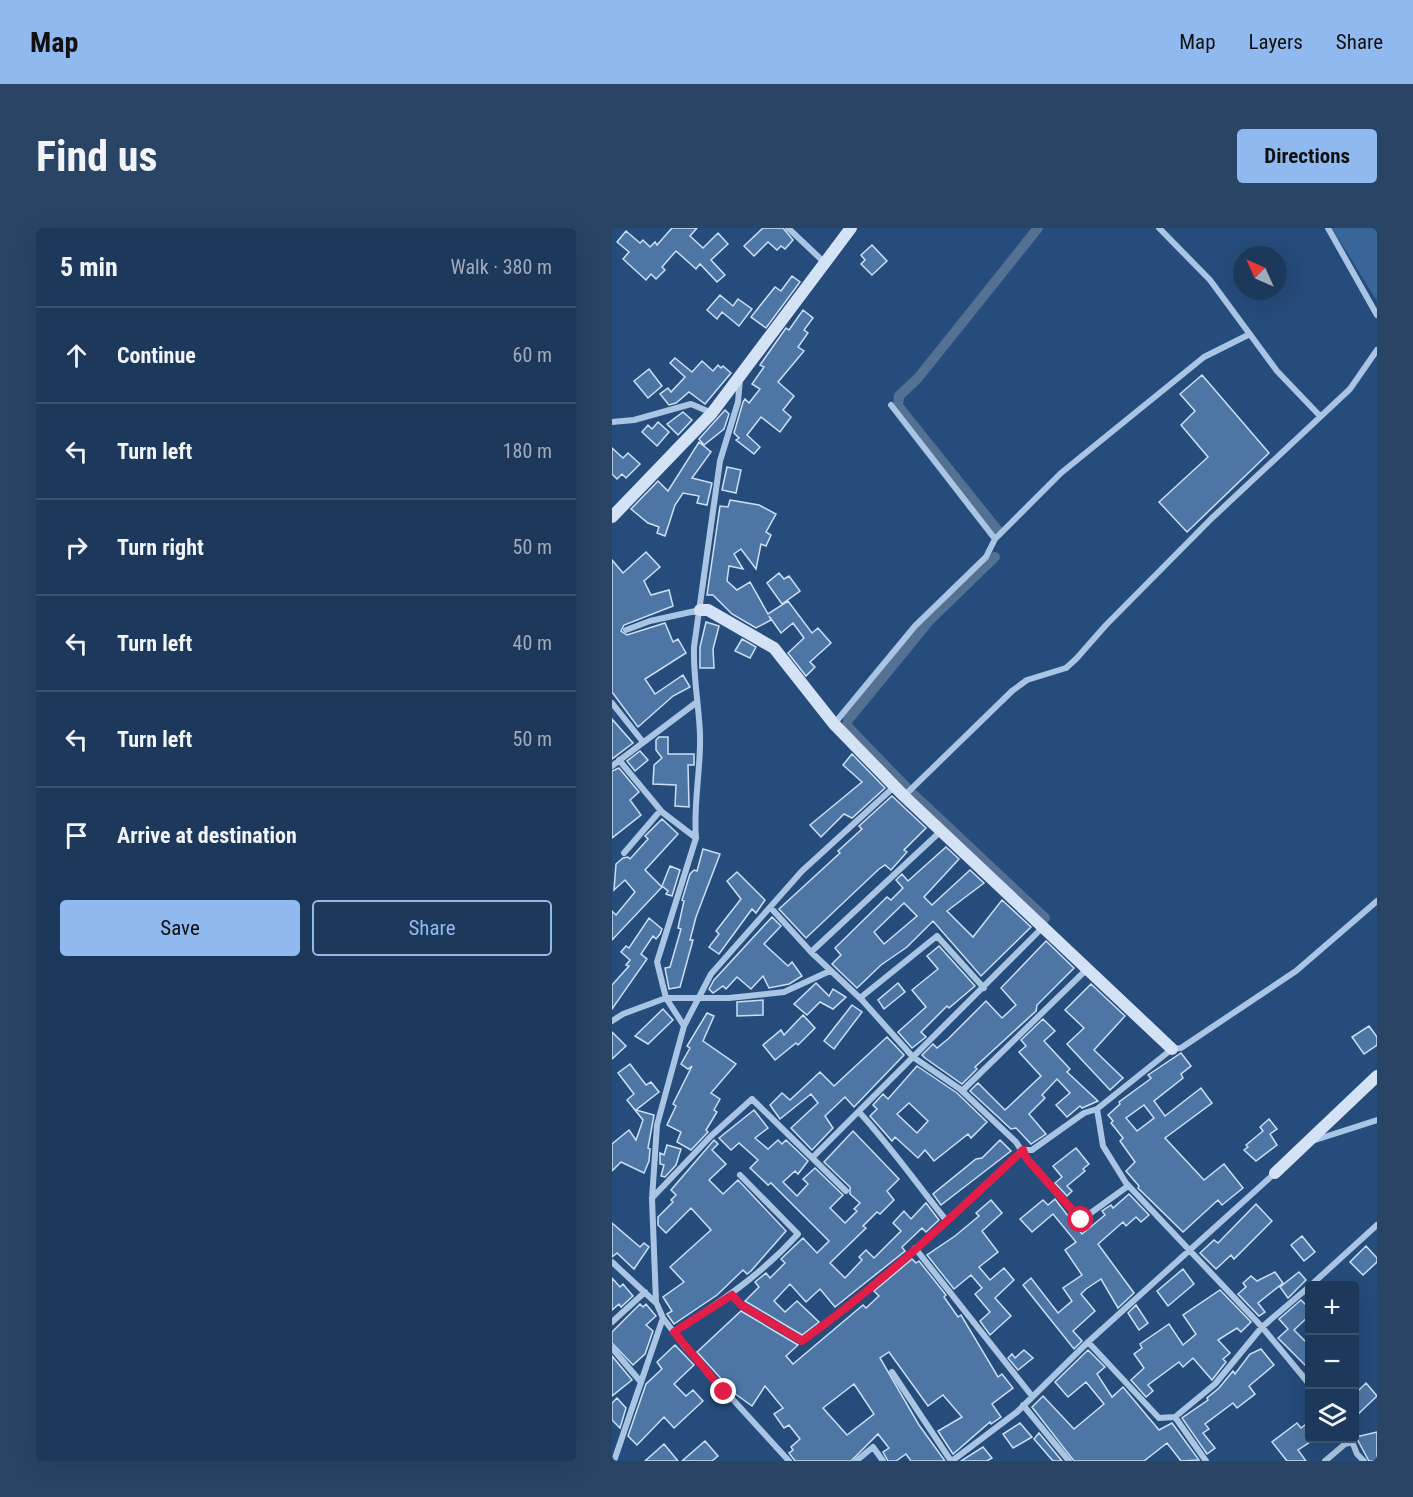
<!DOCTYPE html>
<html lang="en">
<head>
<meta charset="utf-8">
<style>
  :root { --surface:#1c395c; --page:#294465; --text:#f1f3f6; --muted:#a0acbb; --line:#3a5372; --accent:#90b9f0 }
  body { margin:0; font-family:"Roboto Condensed",sans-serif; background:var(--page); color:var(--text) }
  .controls { position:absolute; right:18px; bottom:18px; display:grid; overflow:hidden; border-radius:6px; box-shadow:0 6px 24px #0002 }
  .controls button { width:54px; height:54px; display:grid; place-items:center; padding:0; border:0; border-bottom:2px solid var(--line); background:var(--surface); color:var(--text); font:30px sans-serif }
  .compass { position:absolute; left:621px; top:18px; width:54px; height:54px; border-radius:50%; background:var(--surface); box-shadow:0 6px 24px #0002; rotate:315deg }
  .stop { position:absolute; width:18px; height:18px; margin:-14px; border:4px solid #e11d48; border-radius:50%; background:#fff }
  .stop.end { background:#e11d48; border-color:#fff; box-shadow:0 2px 6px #0008 }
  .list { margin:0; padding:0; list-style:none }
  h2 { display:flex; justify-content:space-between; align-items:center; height:78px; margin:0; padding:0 24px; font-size:26px }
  h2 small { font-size:20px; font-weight:400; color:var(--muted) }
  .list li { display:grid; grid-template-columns:39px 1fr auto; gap:18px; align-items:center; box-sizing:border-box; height:96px; padding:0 24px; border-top:2px solid var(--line) }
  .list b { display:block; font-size:22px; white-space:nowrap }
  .list em { font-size:20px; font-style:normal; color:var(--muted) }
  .actions { display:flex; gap:12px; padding:18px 24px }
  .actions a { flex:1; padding:14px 0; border:2px solid var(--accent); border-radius:6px; text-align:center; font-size:21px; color:var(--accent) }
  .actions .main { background:var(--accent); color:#111 }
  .icon { flex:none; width:33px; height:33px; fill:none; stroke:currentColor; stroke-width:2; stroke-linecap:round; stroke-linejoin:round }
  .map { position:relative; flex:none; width:765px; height:1233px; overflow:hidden; border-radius:6px }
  header { display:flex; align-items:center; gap:36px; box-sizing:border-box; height:84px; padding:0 30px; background:var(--accent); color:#111 }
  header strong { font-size:28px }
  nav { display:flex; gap:33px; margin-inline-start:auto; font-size:21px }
  .intro { display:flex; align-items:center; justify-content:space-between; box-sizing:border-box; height:144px; padding:0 36px }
  h1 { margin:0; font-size:42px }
  .button { padding:15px 27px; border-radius:6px; background:var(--accent); color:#111; font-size:21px; font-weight:700 }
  main { display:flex; gap:36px; padding:0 36px }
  aside { flex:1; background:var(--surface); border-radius:6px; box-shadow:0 6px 24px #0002 }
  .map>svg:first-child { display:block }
</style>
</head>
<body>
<header>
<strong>Map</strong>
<nav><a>Map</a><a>Layers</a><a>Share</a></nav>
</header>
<div class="intro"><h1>Find us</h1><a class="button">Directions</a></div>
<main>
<aside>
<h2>5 min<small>Walk · 380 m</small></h2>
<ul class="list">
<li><svg class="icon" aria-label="ahead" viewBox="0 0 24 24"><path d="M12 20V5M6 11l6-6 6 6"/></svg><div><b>Continue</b></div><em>60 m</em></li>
<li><svg class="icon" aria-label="left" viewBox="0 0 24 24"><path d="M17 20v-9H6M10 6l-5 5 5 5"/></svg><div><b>Turn left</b></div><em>180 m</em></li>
<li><svg class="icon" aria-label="right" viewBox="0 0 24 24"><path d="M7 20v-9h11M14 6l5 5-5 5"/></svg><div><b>Turn right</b></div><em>50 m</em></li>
<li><svg class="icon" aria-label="left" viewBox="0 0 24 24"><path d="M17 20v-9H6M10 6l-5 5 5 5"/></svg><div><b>Turn left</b></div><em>40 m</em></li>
<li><svg class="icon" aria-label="left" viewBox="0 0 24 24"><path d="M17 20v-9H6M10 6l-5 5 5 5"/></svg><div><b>Turn left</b></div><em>50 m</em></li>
<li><svg class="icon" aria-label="arrive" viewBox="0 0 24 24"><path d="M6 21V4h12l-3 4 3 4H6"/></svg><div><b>Arrive at destination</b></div></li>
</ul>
<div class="actions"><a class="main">Save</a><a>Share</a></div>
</aside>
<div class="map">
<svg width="765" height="1233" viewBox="0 0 765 1233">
  <rect width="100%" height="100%" fill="#264c7b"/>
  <!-- green -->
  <path fill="#396698" d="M720,0H765V73Z"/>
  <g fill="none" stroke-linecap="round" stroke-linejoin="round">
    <!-- canal -->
    <path stroke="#547092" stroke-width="10" d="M387,304L286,178L287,168L306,150L426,0
      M294,559L235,498L236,492L317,393L383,329
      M302,567L433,690"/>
  </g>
  <!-- building -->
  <path fill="#4e76a4" stroke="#ccdff4" stroke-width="1.5" fill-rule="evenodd" d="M60,0H85L78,8L91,20L106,5L116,16L99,32L113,47L105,54L88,36L84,41L64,23L50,39L53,42L44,51L39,46L34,52L11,31L17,24L5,14L14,3L28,15L31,12L38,19L43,14L45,17Z
    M151,0H171L181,12L173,21L169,18L165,22L156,14L142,28L132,18Z
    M260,17L275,33L260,47L249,36L253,32L249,27Z
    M180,48L188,54L154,100L139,89L163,59L169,63Z
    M108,67L121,78L126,71L140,81L127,98L110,84L105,91L95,82Z
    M191,82L201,90L192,102L196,105L186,119L192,123L166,154L182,168L171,182L179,189L168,204L149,189L135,207L148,219L142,226L124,212L127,210L122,205L131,174L133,171L137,175L148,161L140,156L152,139L148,137L174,100L177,102Z
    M63,130L80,144L90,133L101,143L106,137L109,140L111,138L119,145L93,176L77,164L64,175L57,177L48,166L56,160L59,164L73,149L58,135Z
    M37,141L50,158L36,170L22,153Z
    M590,147L657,225L575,304L547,274L596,229L569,197L583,183L568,166Z
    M113,182L117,186L112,201L92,217L87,211Z
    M71,184L80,192L66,207L55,196Z
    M46,194L57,204L45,218L30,204L36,197L40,201Z
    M87,214L99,224L80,250L100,255L95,277L85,275L87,268L71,265L63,277L53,308L45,305L47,299L36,295L19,281L46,253L56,263Z
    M0,220L11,230L16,225L28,236L14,250L10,246L5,251L0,246Z
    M115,239L129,242L124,265L110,262Z
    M118,272L147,277L164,286L154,304L159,307L154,318L149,316L144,341L129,321L122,326L131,341L117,338L115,353L125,362L138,354L156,386L176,373L200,405L206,400L219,415L198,434L203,439L194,448L176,425L192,410L181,395L169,405L157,388L159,392L144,400L120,386L101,367H95L108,278L116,279Z
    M34,324L48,339L32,353L39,367L57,362L61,378L12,397L9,403L15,407L53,395L61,414L66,411L74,425L33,451L43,466L71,447L78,459L61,468L26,499L0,464V332L11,345Z
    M167,345L172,351L177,348L188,363L170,376L155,355Z
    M94,394L107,398L101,421L102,440H88V419Z
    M130,411L144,419L138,430L123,423Z
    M0,491L21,515L0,531Z
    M47,509H56V526H82V537H76L77,579L63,578L64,557L41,556L42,537L50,530L44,522V512Z
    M28,523L36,532L23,543L15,533Z
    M240,526L273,560L240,590L232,586L209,609L198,597L250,554L231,537Z
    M7,540L27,564L18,572L29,587L0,610V543Z
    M280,568L314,600L292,622L295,624L279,642L273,637L267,641L194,710L167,681L228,625L226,623L250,601L247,598Z
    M50,591L66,606L33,642L50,659L0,712V683L4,687L23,664L13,652L2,662L4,636L11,630L16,629L18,631L36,611L33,608Z
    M334,619L347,631L312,669L320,677L358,642L372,655L335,683L361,709L390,672L419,699L369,748L321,693L295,719L269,737L245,760L220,736L229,727L223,720L275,669L279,672L291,660L284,652L290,646L296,653ZM292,675L305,688L272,716L262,704Z
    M91,621L108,626L84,689L78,712H81L68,759L57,761L53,740L58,739L69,701L66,700L72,673L70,672L78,646L82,642L85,643Z
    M58,638L68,642L60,668L54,666L56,663L50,658Z
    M125,644L153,672L144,685L140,681L107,726L97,719L107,706L104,703L129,671L115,653Z
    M160,689L169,698L152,716L176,738L180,734L190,748L177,756L157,760L151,748L139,761L125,749L114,761L111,758L101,765L97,761L102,752Z
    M37,690L50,701L48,706L44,711L41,708L29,726L35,731L0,781V757L17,738L14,737L18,732L9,724L14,718L17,720Z
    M434,713L462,740L425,777L424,783L363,839L365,841L350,856L313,830L310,827L321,816L325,820L336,811L374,773L390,790L404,777L389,760Z
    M327,718L363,758L337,780L335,778L309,804L314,809L300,820L286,804L314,779L300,762L326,741L315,728Z
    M204,755L217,768L221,761L234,769L221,781L208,774L195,787L182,776Z
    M286,755L293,764L272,781L266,772Z
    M479,756L513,788L482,822L511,850L498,862L455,816L472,800L453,782Z
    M151,772V787L125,788V774Z
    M240,777L250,784L222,821L212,813Z
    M51,781L61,792L36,816L23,808Z
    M95,785L102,788L91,813L124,836L99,865L108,871L102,882L105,884L94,902L96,904L79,922L65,914L69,904L55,897L64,878L61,876L80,838L76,841L69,836L78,820L75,818Z
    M191,787L203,800L186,817L184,815L163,832L151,817L169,802L172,807Z
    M431,791L443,803L432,813L458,841L455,844L486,873L470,880L468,878L455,889L444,877L458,865L445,851L430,867L433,870L417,886L434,906L419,916L404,900L399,901L358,863L366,855L393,882L429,848L407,824L414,818L409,812Z
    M757,798L765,809V817L752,826L740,809Z
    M0,804L14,818L0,831Z
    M275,809L292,827L242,879L233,869L213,888L221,900L200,922L179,900L206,875L199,866L168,891L158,877L170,865L178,872L208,844L222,858Z
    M569,825L579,838L569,846L571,850L542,873L553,888L589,860L600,875L553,910L592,952L612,936L631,960L610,977L606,972L571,1004L526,960L527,958L514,943L523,934L508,913L511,910L499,895L501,893L496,887L508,876L507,874L537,852L539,850L536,847ZM532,877L542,890L525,903L514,890Z
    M18,836L34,857L39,854L47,864L24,882L42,887L36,920L38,921L37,933L32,945L9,934L0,943V916L17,902L24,912L31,892L15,872L22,866L6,845Z
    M305,838L345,865L375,894L359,910L356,906L322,933L313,922L306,930L283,909L280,913L258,888L265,881L261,877L271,866L276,871ZM297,875L316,893L305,905L285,886Z
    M142,882L156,900L143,910L156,921L166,912L170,916L174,912L196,933L186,946L183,943L171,954L185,968L196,956L191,951L203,940L231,967L218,980L233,995L245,983L242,981L248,975L238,966V959L212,934L241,903L287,951L275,963L282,972L268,986L265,984L251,998L254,1000L218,1035L233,1050L250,1032L247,1029L254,1022L262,1030L289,1003L281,995L292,983L299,991L314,975L327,992L314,1004L310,1000L290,1019L293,1023L223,1079L208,1061L194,1074L178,1056L162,1073L173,1084L185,1073L207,1094L190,1107L133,1073L147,1059L143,1054L154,1045L158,1050L173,1035L169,1031L191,1010L205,1025L217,1013L159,955L156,957L138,940L146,932L127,915L119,922L107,910Z
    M657,891L665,901L658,906L665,917L644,933L632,922L636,919L634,917L651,903L648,899Z
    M102,912L106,916L100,922L114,936L97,952L111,966L126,952L174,1003L139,1043L135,1046L131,1042L105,1067L62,1096L55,1086L60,1083L51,1069L72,1054L58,1039L99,1002L79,980L54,1005L46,997V989L61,974L59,972L64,967L59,962Z
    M388,912L399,923L329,977L321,966L364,931L370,930Z
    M55,917L69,921L64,937L53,949L49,948L52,937L48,936V925L52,927Z
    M464,920L477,936L471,941L473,943L455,958L460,963L455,968L443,955L450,949L441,938Z
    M517,966L537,987L529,994L524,989L514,998L511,994L486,1016L522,1065L506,1080L489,1051L474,1061L469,1066L483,1083L461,1103L470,1113L462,1121L411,1057L419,1050L446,1085L460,1073L451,1060L470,1047L453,1022L464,1014L441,986L420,1004L408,991L431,972L436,977L443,971L470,1006L493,987L490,983L499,977L501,980Z
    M379,972L390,985L370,1003L386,1024L367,1039L378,1052L392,1040L402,1052L383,1070L399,1088L378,1107L368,1093L378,1084L363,1066L370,1060L359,1047L342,1061L315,1027L343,1008L367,988L364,985Z
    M644,976L660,993L622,1031L619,1027L604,1041L588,1025L602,1012L606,1015Z
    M0,995L28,1019L32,1015L37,1019L22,1041L5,1025L0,1029Z
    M690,1008L703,1024L692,1033L679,1017Z
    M754,1018L765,1030V1034L751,1047L738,1034Z
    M300,1031L304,1035L307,1033L334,1067L332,1069L346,1089L349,1087L386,1149L390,1146L401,1160L380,1176L389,1189L379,1196L378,1194L341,1226L326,1203L350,1189L331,1167L316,1178L277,1124L268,1130L307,1197L333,1233H299L294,1226L284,1233H276L271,1224L277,1220L266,1206L239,1233H183L177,1225L181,1222L179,1219L188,1211L177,1197L172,1200L162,1186L171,1180L153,1158L140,1178L122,1165L85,1124L129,1083L186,1117L174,1128L181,1136L251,1077L254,1080L267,1068L262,1063ZM242,1156L262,1186L235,1207L211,1180Z
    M571,1041L582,1056L556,1078L545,1063Z
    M663,1044L671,1055L646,1075L653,1084L647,1088L626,1066L634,1059L631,1055L639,1048L645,1053Z
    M687,1044L694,1052L676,1070L668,1059Z
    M0,1050L8,1059L11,1056L21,1068L9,1079L7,1076L0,1082Z
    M608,1062L639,1094L629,1104L625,1100L606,1112L618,1125L611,1131L614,1134L600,1152L581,1130L571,1139L567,1134L536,1157L541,1163L534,1169L519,1152L532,1140L522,1126L530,1120L528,1116L557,1096L571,1117L584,1106L571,1087Z
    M689,1072L698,1081V1087L682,1102L698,1118V1142L666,1110L676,1101L667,1091Z
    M28,1076L31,1079L34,1076L44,1088L34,1097L41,1103L33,1126L21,1137L0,1115V1104Z
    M524,1077L536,1095L527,1102L516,1085Z
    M63,1117L82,1137L62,1156L74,1168L81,1162L91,1173L62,1200L52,1189L25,1217L16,1208L34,1156L50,1141L45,1134Z
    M649,1121L662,1137L637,1158L643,1166L625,1180L621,1175L593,1196L597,1201L591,1205L603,1220L595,1226L570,1190L596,1172L595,1170L607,1160L621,1143L623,1146L638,1126Z
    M412,1122L421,1130L406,1142L396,1130L400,1126L403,1130Z
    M476,1122L493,1139L485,1146L500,1169L511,1159L547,1202L560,1195L587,1232L569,1233L555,1215L532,1233H462L420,1179L431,1168L462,1201L492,1176L474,1154L456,1169L443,1154Z
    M0,1128L20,1152L0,1168Z
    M754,1155L765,1168L742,1190V1167Z
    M5,1170L14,1180L8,1200L0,1192V1175Z
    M698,1193V1214L686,1222L694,1233H675L660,1214L685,1195L689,1200Z
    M408,1195L420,1209L401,1220L391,1206Z
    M765,1204V1233H757L744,1209Z
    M427,1205L450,1233H441L422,1211Z
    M93,1213L106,1228L100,1233H70Z
    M52,1216L66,1233H33Z
    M371,1219L380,1230L375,1233H349Z"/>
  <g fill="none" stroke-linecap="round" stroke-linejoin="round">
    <!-- street -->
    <path stroke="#aac5e4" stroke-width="6" d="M176,0L213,35
      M547,0L598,52L665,143L708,188
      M716,0L765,87
      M0,194L22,192L79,176L100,185
      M383,311L449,245L592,129L638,106
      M14,402L38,393L88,382
      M0,475L31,514
      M222,496L303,398L374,329L383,311L279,177
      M7,532L50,584L84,610
      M0,538L85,474
      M292,568L400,463L415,452L454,440L464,431L494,397L599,291L738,161L765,122
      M12,625L48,583
      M159,680L199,724L250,772L301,829L348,861L404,914L415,931L469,992L516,958
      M199,724L329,603
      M248,770L325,708L372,760
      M0,793L11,786L54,770H117L172,764L218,743
      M72,798L54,770L45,734L84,610C81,576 89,542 88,507C87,477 81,449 82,419L108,233L126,174L128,151
      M350,863L475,741
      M485,881L491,918L514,955L650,1099L603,1156L563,1189
      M248,885C279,919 305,956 334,992
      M700,913L765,892
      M200,930L431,699
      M40,970L99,908L140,871L234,963
      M303,1020L420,1168
      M0,1034L43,1074
      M698,1058L650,1099L698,1157
      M698,1058L765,997
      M120,1067L129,1077L190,1113C269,1056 340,988 411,922H420L472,885L485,881L560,821L569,820L684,743L765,673
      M0,1094L33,1064
      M62,1104C107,1075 149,1047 186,1006L128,947
      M476,1114L547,1190L563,1189L594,1233
      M0,1120L28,1153
      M280,1144L339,1233
      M411,1177L457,1233
      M739,1211L745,1226L752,1233
      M2,1233L51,1090
      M177,1233L73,1119L51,1090L44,1074L40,971L45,897L72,798L99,746L190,643L283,558
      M244,1233L261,1219L271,1233
      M340,1233L405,1184L476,1114L663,945
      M713,1233L733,1216L741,1214"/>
    <!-- secondary -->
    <path stroke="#d3e2f4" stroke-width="12" d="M0,289L100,185L239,0
      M88,382H96L162,420L222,496L292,568L560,821
      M663,945L765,848"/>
  </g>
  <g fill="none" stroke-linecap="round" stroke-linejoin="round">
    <!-- route -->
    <path stroke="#e11d48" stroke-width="8" d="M112,1164L62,1104L120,1067L129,1077L190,1113C269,1056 340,989 411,922L415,931L469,992"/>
  </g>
</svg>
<div class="controls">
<button>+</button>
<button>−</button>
<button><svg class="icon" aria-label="layers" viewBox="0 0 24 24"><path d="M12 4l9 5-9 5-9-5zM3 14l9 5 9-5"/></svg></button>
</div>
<svg class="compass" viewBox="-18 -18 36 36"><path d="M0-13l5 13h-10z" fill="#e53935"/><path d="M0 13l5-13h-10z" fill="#a0acbb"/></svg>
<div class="stop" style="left:469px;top:992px"></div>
<div class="stop end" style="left:112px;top:1164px"></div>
</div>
</main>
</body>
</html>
